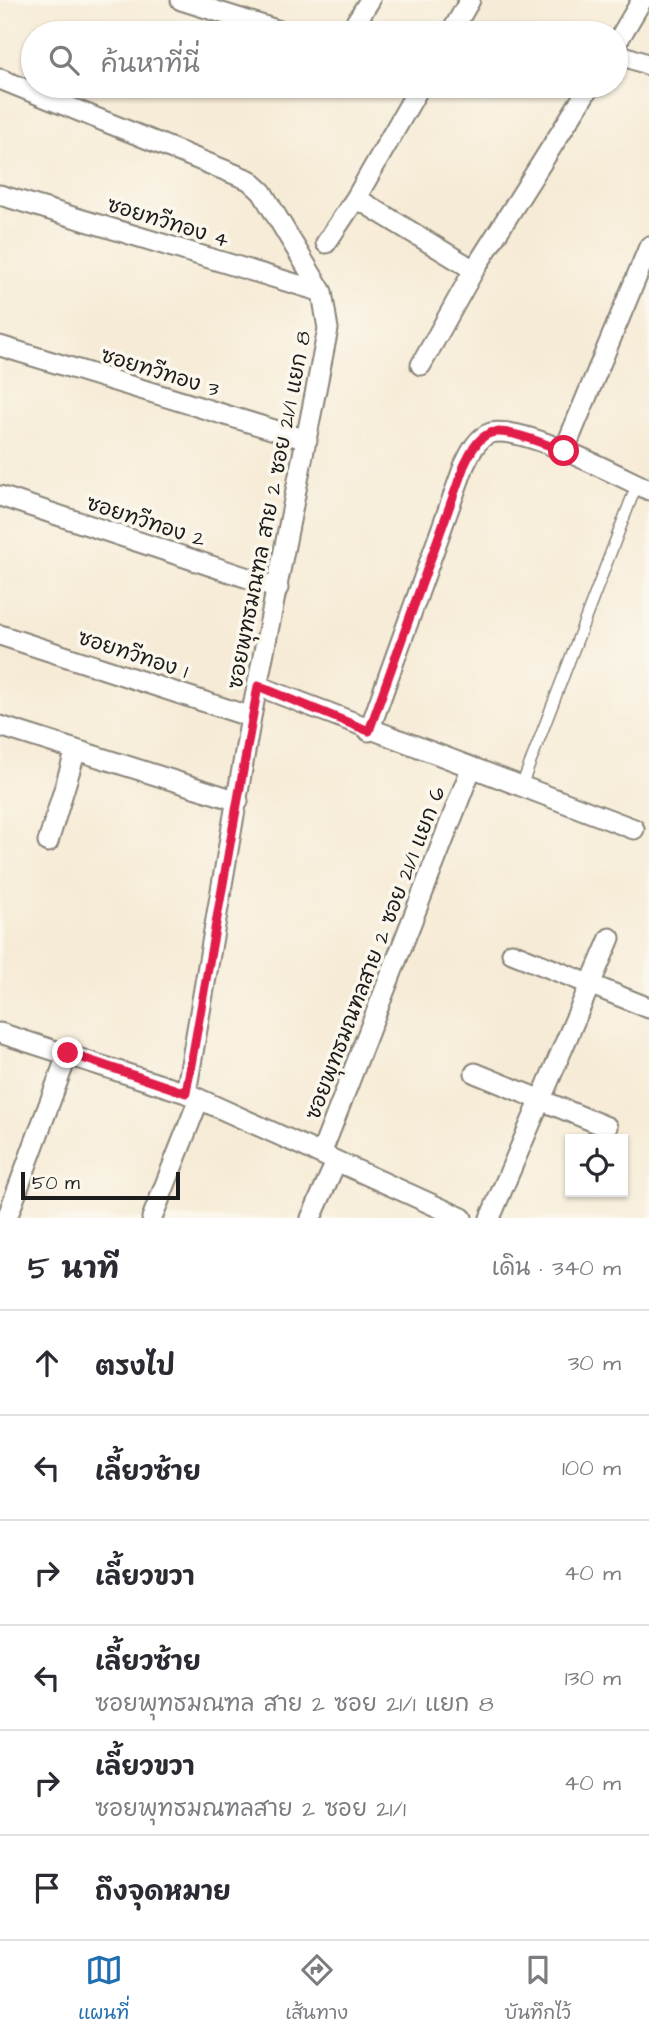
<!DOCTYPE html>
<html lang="th">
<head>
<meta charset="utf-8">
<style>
  :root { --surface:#fff; --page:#f7f7f7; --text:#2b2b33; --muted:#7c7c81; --line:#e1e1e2; --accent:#1f6fb2 }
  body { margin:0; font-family:"Architects Daughter","Playpen Sans Thai",sans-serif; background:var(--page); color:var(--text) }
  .controls { position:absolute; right:21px; bottom:21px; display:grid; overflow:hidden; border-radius:0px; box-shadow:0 2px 5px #0004 }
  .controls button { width:63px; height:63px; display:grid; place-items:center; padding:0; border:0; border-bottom:2px solid var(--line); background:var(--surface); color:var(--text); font:35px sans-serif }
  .scale { position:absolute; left:21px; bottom:18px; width:159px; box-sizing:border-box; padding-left:7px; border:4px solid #1c1c1c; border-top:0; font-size:19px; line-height:24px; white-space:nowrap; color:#1c1c1c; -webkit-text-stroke:5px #fbf7ec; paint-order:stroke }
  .stop { position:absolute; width:21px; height:21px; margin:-16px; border:5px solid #e11d48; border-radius:50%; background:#fff }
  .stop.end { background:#e11d48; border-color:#fff; box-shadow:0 2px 7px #0008 }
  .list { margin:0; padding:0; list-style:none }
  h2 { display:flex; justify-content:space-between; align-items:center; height:91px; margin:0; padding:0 28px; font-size:30px }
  h2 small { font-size:23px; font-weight:400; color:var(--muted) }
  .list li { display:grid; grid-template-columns:46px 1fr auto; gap:21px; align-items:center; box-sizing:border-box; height:105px; padding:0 28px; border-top:2px solid var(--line) }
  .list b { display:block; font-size:26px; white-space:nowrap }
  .list p { margin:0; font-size:23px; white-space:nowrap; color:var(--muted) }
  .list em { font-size:23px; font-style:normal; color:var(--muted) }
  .icon { flex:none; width:38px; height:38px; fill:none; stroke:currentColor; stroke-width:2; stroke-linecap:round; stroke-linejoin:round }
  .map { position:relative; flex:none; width:649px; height:1218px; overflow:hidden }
  .search { position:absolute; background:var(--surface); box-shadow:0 2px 5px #0004; left:21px; right:21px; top:21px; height:77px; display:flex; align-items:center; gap:18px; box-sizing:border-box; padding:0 24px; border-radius:38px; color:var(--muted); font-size:26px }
  .sheet { height:721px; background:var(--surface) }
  nav { display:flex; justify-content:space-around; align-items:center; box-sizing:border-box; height:98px; border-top:2px solid var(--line); background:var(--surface); font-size:19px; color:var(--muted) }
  nav a { display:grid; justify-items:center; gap:4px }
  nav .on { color:var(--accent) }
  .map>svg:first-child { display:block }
</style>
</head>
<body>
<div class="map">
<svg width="649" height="1218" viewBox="0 0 649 1218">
  <rect width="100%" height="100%" fill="#fbf7ec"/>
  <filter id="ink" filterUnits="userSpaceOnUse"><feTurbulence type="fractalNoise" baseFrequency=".0143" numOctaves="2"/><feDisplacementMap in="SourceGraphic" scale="14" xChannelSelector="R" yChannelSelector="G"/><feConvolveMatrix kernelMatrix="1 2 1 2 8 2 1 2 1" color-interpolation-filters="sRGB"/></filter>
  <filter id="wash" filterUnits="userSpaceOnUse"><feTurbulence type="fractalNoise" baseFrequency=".00686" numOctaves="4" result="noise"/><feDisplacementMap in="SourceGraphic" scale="28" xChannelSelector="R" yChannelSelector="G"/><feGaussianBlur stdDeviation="1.57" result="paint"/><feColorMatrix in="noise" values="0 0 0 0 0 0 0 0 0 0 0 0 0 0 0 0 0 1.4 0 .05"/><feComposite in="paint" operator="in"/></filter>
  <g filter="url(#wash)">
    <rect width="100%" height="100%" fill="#f6ebd6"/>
  </g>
  <g filter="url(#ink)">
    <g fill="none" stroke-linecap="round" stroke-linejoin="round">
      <defs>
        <path id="lane" d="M521,787L637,484"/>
        <path id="street" d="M181,0L286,33
          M349,33L370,0
          M451,33L470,0
          M616,44L642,0
          M616,53L649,65
          M0,79L249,180L262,192L322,292L328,329L251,717L186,1093
          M420,86L356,198L474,270
          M0,195L322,292
          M326,243L356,198
          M0,346L307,440
          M421,365L474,270L590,86
          M564,451L649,247
          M0,496L278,588
          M0,635L251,717
          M258,686L634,829
          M0,726L238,801
          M369,731L464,466C470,454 477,437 491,433C523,425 617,475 649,490
          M48,842L76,750
          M512,953L649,1008
          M0,1033L186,1093L462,1218
          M475,1073L607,1127
          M321,1154L471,769
          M7,1218L68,1053
          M152,1218L199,1099
          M311,1218L336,1162
          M490,1218L610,938"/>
      </defs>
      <!-- lane casing -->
      <use href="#lane" stroke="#898479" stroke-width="13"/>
      <!-- street casing -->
      <use href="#street" stroke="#898479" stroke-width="23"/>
      <!-- lane -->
      <use href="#lane" stroke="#fff" stroke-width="10"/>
      <!-- street -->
      <use href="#street" stroke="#fff" stroke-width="19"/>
    </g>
  </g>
  <g fill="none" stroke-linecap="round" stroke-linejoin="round" filter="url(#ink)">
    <!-- route -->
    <path stroke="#e11d48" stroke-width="9" d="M68,1053L186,1093L258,686L369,731L464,466C470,454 476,440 488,434C504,426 547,445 564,451"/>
  </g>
  <g text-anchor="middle" stroke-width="7" stroke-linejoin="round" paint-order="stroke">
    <!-- street labels -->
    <g font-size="21" fill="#1c1c1c" stroke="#fbf7ec">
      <text transform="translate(168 222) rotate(17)" y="7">ซอยทวีทอง 4</text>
      <text transform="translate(160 372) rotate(17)" y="7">ซอยทวีทอง 3</text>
      <text transform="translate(269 510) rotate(-79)" y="7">ซอยพุทธมณฑล สาย 2 ซอย 21/1 แยก 8</text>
      <text transform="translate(146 521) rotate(18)" y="7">ซอยทวีทอง 2</text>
      <text transform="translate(133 654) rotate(18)" y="7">ซอยทวีทอง 1</text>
      <text transform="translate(375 953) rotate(-69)" y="7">ซอยพุทธมณฑลสาย 2 ซอย 21/1 แยก 6</text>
    </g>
  </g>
</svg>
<div class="controls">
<button><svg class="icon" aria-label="locate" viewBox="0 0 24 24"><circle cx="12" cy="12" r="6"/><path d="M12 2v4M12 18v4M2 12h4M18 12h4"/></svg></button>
</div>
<div class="scale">50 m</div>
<div class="stop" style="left:564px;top:451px"></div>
<div class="stop end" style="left:68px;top:1053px"></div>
<div class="search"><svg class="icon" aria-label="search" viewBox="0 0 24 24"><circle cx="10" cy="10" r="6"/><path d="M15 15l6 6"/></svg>ค้นหาที่นี่</div>
</div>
<section class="sheet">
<h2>5 นาที<small>เดิน · 340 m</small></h2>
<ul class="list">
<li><svg class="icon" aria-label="ahead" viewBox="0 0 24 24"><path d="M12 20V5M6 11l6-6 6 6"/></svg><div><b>ตรงไป</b></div><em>30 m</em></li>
<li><svg class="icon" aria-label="left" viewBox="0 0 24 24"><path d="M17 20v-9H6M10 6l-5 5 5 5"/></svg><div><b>เลี้ยวซ้าย</b></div><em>100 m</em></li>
<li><svg class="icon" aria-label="right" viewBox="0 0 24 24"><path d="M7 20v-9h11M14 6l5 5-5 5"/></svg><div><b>เลี้ยวขวา</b></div><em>40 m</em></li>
<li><svg class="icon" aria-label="left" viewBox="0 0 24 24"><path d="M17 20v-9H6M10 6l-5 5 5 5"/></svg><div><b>เลี้ยวซ้าย</b><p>ซอยพุทธมณฑล สาย 2 ซอย 21/1 แยก 8</p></div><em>130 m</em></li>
<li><svg class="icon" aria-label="right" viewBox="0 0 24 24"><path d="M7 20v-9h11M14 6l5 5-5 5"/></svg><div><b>เลี้ยวขวา</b><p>ซอยพุทธมณฑลสาย 2 ซอย 21/1</p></div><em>40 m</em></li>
<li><svg class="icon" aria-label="arrive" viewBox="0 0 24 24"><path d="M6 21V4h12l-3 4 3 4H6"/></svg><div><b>ถึงจุดหมาย</b></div></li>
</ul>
</section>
<nav>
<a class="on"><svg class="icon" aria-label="map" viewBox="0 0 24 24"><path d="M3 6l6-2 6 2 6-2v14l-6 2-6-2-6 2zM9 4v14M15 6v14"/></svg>แผนที่</a>
<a><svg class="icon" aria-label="directions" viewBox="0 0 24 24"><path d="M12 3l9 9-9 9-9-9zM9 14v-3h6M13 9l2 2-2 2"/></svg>เส้นทาง</a>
<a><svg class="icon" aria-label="saved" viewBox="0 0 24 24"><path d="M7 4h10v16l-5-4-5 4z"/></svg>บันทึกไว้</a>
</nav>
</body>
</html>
